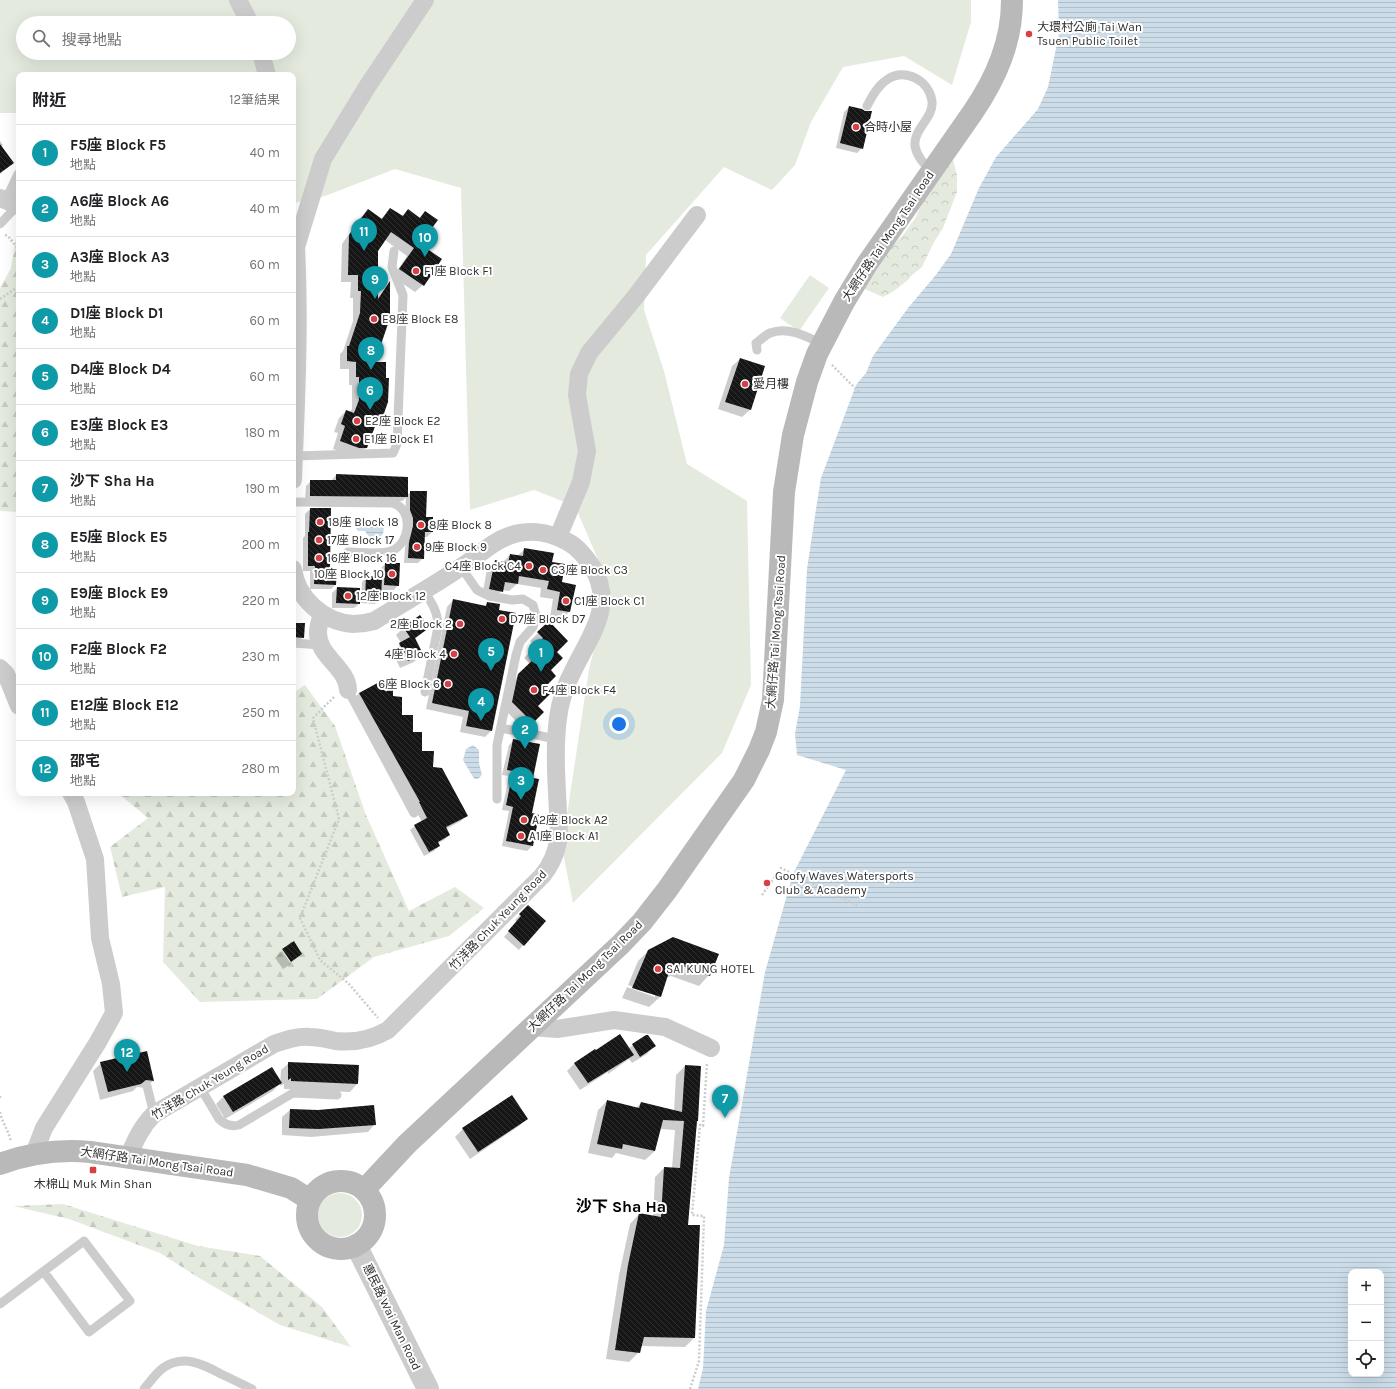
<!DOCTYPE html>
<html lang="zh-TW">
<head>
<meta charset="utf-8">
<style>
  :root { --surface:#fff; --page:#f6f6f6; --text:#202124; --muted:#757577; --line:#e0e0e0; --accent:#b45309 }
  body { margin:0; font-family:Karla,"Noto Sans TC",sans-serif; background:var(--page); color:var(--text) }
  .controls { position:absolute; right:12px; bottom:12px; display:grid; overflow:hidden; border-radius:8px; box-shadow:0 4px 16px #0002 }
  .controls button { width:36px; height:36px; display:grid; place-items:center; padding:0; border:0; border-bottom:1px solid var(--line); background:var(--surface); color:var(--text); font:20px sans-serif }
  .you { position:absolute; left:619px; top:724px; width:14px; height:14px; margin:-10px; border:3px solid #fff; border-radius:50%; background:#1a73e8; box-shadow:0 0 0 6px #1a73e833 }
  .badge { display:grid; place-items:center; width:26px; height:26px; border-radius:50%; background:var(--accent); color:#fff; font-size:13px; font-weight:700 }
  .pin { position:absolute; translate:-50% -33px; filter:drop-shadow(0 1px 2px #0008) }
  .pin::after { content:''; position:absolute; top:21px; width:14px; height:12px; background:inherit; clip-path:polygon(0 0,100% 0,50% 100%) }
  .list { margin:0; padding:0; list-style:none }
  h2 { display:flex; justify-content:space-between; align-items:center; height:52px; margin:0; padding:0 16px; font-size:17px }
  h2 small { font-size:13px; font-weight:400; color:var(--muted) }
  .list li { display:grid; grid-template-columns:26px 1fr auto; gap:12px; align-items:center; box-sizing:border-box; height:56px; padding:0 16px; border-top:1px solid var(--line) }
  .list b { display:block; font-size:15px; white-space:nowrap }
  .list p { margin:0; font-size:13px; white-space:nowrap; color:var(--muted) }
  .list em { font-size:13px; font-style:normal; color:var(--muted) }
  .icon { flex:none; width:22px; height:22px; fill:none; stroke:currentColor; stroke-width:2; stroke-linecap:round; stroke-linejoin:round }
  .map { position:relative; flex:none; width:1396px; height:1389px; overflow:hidden }
  .search { position:absolute; background:var(--surface); box-shadow:0 4px 16px #0002; left:16px; top:16px; width:280px; height:44px; display:flex; align-items:center; gap:10px; box-sizing:border-box; padding:0 14px; border-radius:22px; color:var(--muted); font-size:15px }
  .panel { position:absolute; background:var(--surface); box-shadow:0 4px 16px #0002; left:16px; top:72px; width:280px; height:724px; border-radius:8px }
  .map>svg:first-child { display:block }
</style>
</head>
<body>
<div class="map">
<svg width="1396" height="1389" viewBox="0 0 1396 1389">
  <defs>
    <pattern id="forest-firs" width="22" height="20" patternUnits="userSpaceOnUse"><rect width="22" height="20" fill="#e4ebde"/><path d="M5 1l3.5 6h-7zM16 11l3.5 6h-7z" fill="#c4cabf"/></pattern>
    <pattern id="park-crowns" width="20" height="18" patternUnits="userSpaceOnUse"><rect width="20" height="18" fill="#e4ebde"/><path d="M2 6a3 3 0 1 1 6 0M12 15a3 3 0 1 1 6 0" fill="none" stroke="#c4cabf"/></pattern>
    <pattern id="water-rules" width="6" height="5" patternUnits="userSpaceOnUse"><rect width="6" height="5" fill="#ccdde9"/><path d="M0 2.5h6" fill="none" stroke="#b0bec8"/></pattern>
    <pattern id="building-back-hatch" width="6" height="6" patternUnits="userSpaceOnUse"><rect width="6" height="6" fill="#161616"/><path d="M-1 5l2 2M0 0l6 6M5-1l2 2" fill="none" stroke="#303030"/></pattern>
  </defs>
  <rect width="100%" height="100%" fill="#fff"/>
  <!-- green -->
  <path fill="#e4ebde" fill-rule="evenodd" d="M0,0H971V22L952,85L904,56L843,67L811,122L795,165L772,190L724,167L646,255L644,310L664,371L687,464L747,501L751,685L722,753L573,903L562,848L589,669L610,587L575,506L534,490L470,510L461,188L395,169L325,196L298,202L293,204V75H19V113H0ZM23,23H289V53H23Z
    M810,275L829,288L799,331L780,318Z
    M318 1215a22 22 0 1 1 44 0a22 22 0 1 1-44 0Z"/>
  <!-- forest -->
  <path fill="url(#forest-firs)" d="M17,231H19V512L0,511V288L11,268Z
    M305,685L335,726L366,815L409,911L455,887L484,908L449,936L374,957L317,999L200,1002L163,962L165,887L122,897L110,847L148,818L118,793H293V693Z
    M63,1204L198,1246L260,1256L322,1307L351,1347L280,1325L199,1278L160,1253L69,1219L13,1206Z"/>
  <!-- park -->
  <path fill="url(#park-crowns)" d="M953,160L957,175V192L943,228L933,244L922,267L911,276L908,280L894,291L883,297L860,287L872,266L904,234L916,217L928,188Z"/>
  <!-- water -->
  <path fill="url(#water-rules)" fill-rule="evenodd" d="M1058,0H1396V1389H698L703,1368L706,1311L724,1245L729,1178L765,972L793,874L846,770L797,755L795,734L800,706L807,569L816,509L821,478L856,385L866,373L873,356L908,308L935,276L951,254L979,188L996,157L1038,109L1048,87L1059,34ZM1351,1272H1381V1374H1351Z
    M360,520H364L367,522C374,519 380,519 384,527L383,534C377,541 369,539 365,531H358L356,528L355,524Z
    M473,745L479,750V763L482,775L478,779H475L473,777L463,760L466,749Z"/>
  <!-- shadow -->
  <path fill="#0003" d="M849,107L862,148L857,153L836,148L844,112Z
    M0,141L3,145L1,147L13,163L0,174Z
    M18,167H19V200L4,193L14,172Z
    M390,209L401,217L408,210L419,218L425,212L419,245L423,285L415,292L393,277L407,256L385,240L377,251V299L389,284L373,363L380,421L374,428L367,447L359,455H351L333,449L338,433L334,432L339,418L346,411L350,412L352,409V385H349V369H340V354L343,351L353,321V298H350L351,282H341L342,244L360,218L368,210L381,219Z
    M740,359L764,366L750,410L742,417L718,409L732,366Z
    M336,475L407,495L411,492L425,518H432V532L427,537H424L423,558L418,563H404L405,547L409,532L405,515L406,498L402,501H305L306,486L311,481H331Z
    M310,509H330L329,570L336,584L331,589H310V571H303V538L305,536V514Z
    M525,549L551,562L569,612L562,619L550,617L553,599L540,597L541,588L517,584L509,591L502,590L494,599L482,597L487,569L495,561L502,563L510,555L517,556Z
    M385,564L398,585L394,590H380V599L375,604L361,603L362,582L366,577L380,578V569Z
    M337,588L359,604L354,608H332V593Z
    M453,600L484,607L488,603L491,731L485,737L460,732L463,717L426,709L447,607Z
    M420,616L428,628L414,640L422,654L414,662L400,668L392,651L401,643L396,635L403,628Z
    M549,622L555,652L537,706L543,712L525,730L505,710L511,683L530,664L524,658L536,646L530,641Z
    M293,624L303,637L298,642H293Z
    M359,693L392,697L421,751L466,816L461,821L446,829L449,835L444,840L438,843L439,846L434,851L424,856L410,830L415,826L422,822L354,698Z
    M514,740L532,779L531,814L538,816L532,846L527,851L502,846L509,811L502,810L509,776L502,775L509,745Z
    M528,907L523,945L519,950L504,937L517,922L515,920Z
    M282,951L291,964L283,969L275,958Z
    M648,951L709,975L699,986L671,976L666,978L660,997L649,1007L622,998L627,987L655,997V995L628,985L638,961Z
    M646,1036L654,1046L647,1054L632,1063L629,1059L608,1074V1072L580,1090L567,1071L575,1063L595,1052L629,1048Z
    M101,1063L153,1081L145,1088L137,1087L133,1091L100,1100L93,1071Z
    M289,1063L358,1066L357,1084L350,1092L284,1089V1084L280,1086L281,1070Z
    M685,1066L697,1121L687,1226L694,1338L685,1347L641,1346L639,1352L629,1362L606,1359L619,1275L630,1224L639,1214L653,1217L655,1177L664,1168H672L675,1130L660,1129L655,1151L645,1160L616,1153L612,1158L588,1153L598,1110L607,1101L636,1108L641,1103L674,1111L676,1075Z
    M280,1083L273,1091L225,1119L216,1104L224,1096Z
    M511,1096L527,1119L519,1126L470,1159L455,1137L463,1129Z
    M290,1110L375,1124L368,1132L311,1137L282,1135V1117Z"/>
  <!-- building -->
  <path fill="url(#building-back-hatch)" d="M849,106L862,109L865,111H872L863,149L840,143Z
    M0,144L14,163L0,173Z
    M390,208L403,216L408,209L420,218L425,211L438,220L420,244L442,259L424,286L399,269L414,248L391,232L378,251V299L390,281V318L375,362H386V378H389L388,402L381,422L377,421L367,448H359L340,441L345,426L341,424L346,410L354,413L359,400V377H356V362L347,361V346H349L360,313L361,291H358V275H348L349,235L368,209L382,219Z
    M740,358L765,366L751,410L725,402Z
    M336,474L408,477V497L310,496V480H336Z
    M410,491H427L426,517H433V532H425L424,559L408,558L409,542L413,526V518L410,510Z
    M310,508H331L330,569L337,570L336,585L314,584L315,566H308V532H309Z
    M524,548L554,553L552,562L565,564L562,582L576,585L570,612L557,610L560,592L547,589L549,581L519,576L518,584L505,582L503,592L489,589L495,560L508,563L510,554L523,556Z
    M385,563H400L399,586L384,585Z
    M366,576L382,577L381,600L365,599Z
    M337,587L360,588V604L336,603Z
    M453,599L486,606L487,602L500,604L499,610L516,613L492,731L466,726L469,711L432,703Z
    M420,615L429,628L415,638L423,654L408,661L399,643L410,637L403,627Z
    M549,621L568,641L557,652L563,658L551,670L556,676L544,688L550,694L538,706L544,712L533,723L512,702L518,674L537,656L531,650L543,638L537,632Z
    M293,623H305L304,638L293,637Z
    M383,680H393V696L402,697V715H413V732H422V751H434L433,767L442,768L468,816L446,827L450,835L438,842L440,846L429,852L414,825L427,818L419,802H420L359,693Z
    M513,739L540,744L533,778L539,779L532,813L539,815L533,846L506,841L513,807L506,805L513,771L507,770Z
    M528,905L546,921L524,946L508,931L521,916L519,914Z
    M673,937L719,954L710,976L682,966L669,972L661,997L632,988L648,950Z
    M294,941L302,954L291,962L282,949Z
    M620,1034L634,1055L588,1083L574,1063L595,1049L596,1050Z
    M646,1035H648L656,1046L640,1057L632,1044Z
    M147,1051L154,1081L146,1080L141,1084L108,1092L100,1062Z
    M288,1062L359,1065L358,1084L291,1081V1078L288,1080Z
    M685,1065L701,1066L698,1121H697L688,1225H700L695,1338L644,1337L640,1353L615,1350L628,1265L639,1213L661,1217L664,1167L680,1168L684,1121L663,1120L655,1151L623,1144L622,1149L597,1144L607,1100L639,1108L641,1102L682,1112Z
    M272,1067L282,1083L233,1112L223,1096Z
    M512,1095L528,1119L478,1152L462,1128Z
    M374,1105L376,1125L319,1129L289,1128L290,1109L318,1110Z"/>
  <g fill="none" stroke-linecap="round" stroke-linejoin="round">
    <!-- path -->
    <path stroke="#ccc" stroke-width="2.5" stroke-dasharray="2 2" stroke-linecap="butt" d="M5,235L8,236L19,250
      M0,299L19,286
      M832,365L859,392
      M334,697L313,718L339,819L300,918L320,960L349,984L378,1018
      M762,895L781,868L860,907
      M0,1098V1096
      M0,1112C2,1123 9,1131 11,1142
      M690,1389L699,1361L704,1216L692,1215L700,1125L703,1126L707,1063"/>
    <!-- service -->
    <path stroke="#ccc" stroke-width="9" d="M867,106C872,96 878,85 888,79C905,68 929,80 932,101C934,118 913,129 915,146C917,157 924,164 932,171
      M0,224L17,206
      M757,350L756,343C761,340 765,335 770,333C787,326 806,336 822,344
      M294,456L393,453L397,444L403,295L392,267L394,251
      M293,502L392,503C414,508 411,544 391,551C380,555 360,552 348,552
      M461,567L477,590L489,596L512,600L523,599L533,605L536,616L535,621L533,627L520,642L516,655L497,745V799
      M424,591C432,603 438,612 438,627L425,692
      M293,643L321,645
      M348,690L414,813
      M501,728L556,739
      M147,1086L154,1114
      M200,1087L219,1119C225,1125 231,1127 239,1125L293,1093L337,1095
      M0,1304L84,1241L130,1301L89,1332L44,1272
      M144,1389C150,1382 156,1373 163,1368C183,1354 203,1364 221,1374C232,1379 242,1384 252,1389"/>
    <!-- minor -->
    <path stroke="#ccc" stroke-width="18" d="M238,0L250,23
      M261,53L267,75
      M0,198L19,206
      M293,238L296,247C300,325 296,403 293,480
      M296,247L323,159L367,87L425,0
      M558,537L581,482L587,451L577,395L579,374L589,353L636,296L697,215
      M322,614C320,620 318,626 318,632C317,656 348,668 348,690
      M0,668L6,674L19,706
      M532,1027L557,1029L614,1020L665,1027L711,1048
      M34,1154L44,1128L98,1042L114,1013L111,984L100,938L95,859L76,802L71,793
      M128,1158C135,1141 141,1127 154,1114L274,1044C286,1040 297,1036 310,1037C319,1037 326,1039 335,1041C354,1043 371,1040 388,1030L542,876C552,864 557,852 559,836C558,797 553,756 558,718C560,701 566,684 574,669C590,636 615,606 593,568C586,558 579,548 568,542C548,531 525,528 504,538C491,543 474,559 461,567C433,586 403,603 374,621C367,623 360,624 353,624C323,622 297,598 293,569"/>
    <!-- tertiary -->
    <path stroke="#ccc" stroke-width="22" d="M356,1245L428,1389"/>
    <!-- secondary -->
    <path stroke="#b9b9b9" stroke-width="22" d="M0,1164C30,1153 58,1149 90,1152L247,1175L291,1188L310,1200
      M307 1215a34 34 0 1 1 68 0a34 34 0 1 1-68 0Z
      M364,1190L407,1144L621,944L642,922L667,890L744,780L759,750L766,732L773,700L784,492L793,435L807,382L817,354L844,302L867,264L973,112C996,78 1012,42 1012,0"/>
  </g>
  <!-- markers -->
  <g fill="#d64146" stroke="#fff" stroke-width="1.5">
    <circle cx="1029" cy="34" r="4"/>
    <circle cx="856" cy="127" r="4"/>
    <circle cx="416" cy="271" r="4"/>
    <circle cx="374" cy="319" r="4"/>
    <circle cx="745" cy="384" r="4"/>
    <circle cx="357" cy="421" r="4"/>
    <circle cx="356" cy="439" r="4"/>
    <circle cx="320" cy="522" r="4"/>
    <circle cx="421" cy="525" r="4"/>
    <circle cx="319" cy="540" r="4"/>
    <circle cx="417" cy="547" r="4"/>
    <circle cx="319" cy="558" r="4"/>
    <circle cx="529" cy="566" r="4"/>
    <circle cx="543" cy="570" r="4"/>
    <circle cx="392" cy="574" r="4"/>
    <circle cx="348" cy="596" r="4"/>
    <circle cx="566" cy="601" r="4"/>
    <circle cx="502" cy="619" r="4"/>
    <circle cx="460" cy="624" r="4"/>
    <circle cx="454" cy="654" r="4"/>
    <circle cx="448" cy="684" r="4"/>
    <circle cx="534" cy="690" r="4"/>
    <circle cx="524" cy="820" r="4"/>
    <circle cx="521" cy="836" r="4"/>
    <circle cx="767" cy="883" r="4"/>
    <circle cx="658" cy="969" r="4"/>
    <rect x="89" y="1166" width="8" height="8" rx="2"/>
  </g>
  <g text-anchor="middle" stroke-width="4" stroke-linejoin="round" paint-order="stroke">
    <!-- poi labels -->
    <g font-size="12" fill="#2f2f2f" stroke="#fff" text-anchor="start">
      <text x="1037" y="31">大環村公廁 Tai Wan<tspan x="1037" dy="14">Tsuen Public Toilet</tspan></text>
      <text x="864" y="131">合時小屋</text>
      <text x="424" y="275">F1座 Block F1</text>
      <text x="382" y="323">E8座 Block E8</text>
      <text x="753" y="388">愛月樓</text>
      <text x="365" y="425">E2座 Block E2</text>
      <text x="364" y="443">E1座 Block E1</text>
      <text x="328" y="526">18座 Block 18</text>
      <text x="429" y="529">8座 Block 8</text>
      <text x="327" y="544">17座 Block 17</text>
      <text x="425" y="551">9座 Block 9</text>
      <text x="327" y="562">16座 Block 16</text>
      <text x="521" y="570" text-anchor="end">C4座 Block C4</text>
      <text x="551" y="574">C3座 Block C3</text>
      <text x="384" y="578" text-anchor="end">10座 Block 10</text>
      <text x="356" y="600">12座 Block 12</text>
      <text x="574" y="605">C1座 Block C1</text>
      <text x="510" y="623">D7座 Block D7</text>
      <text x="452" y="628" text-anchor="end">2座 Block 2</text>
      <text x="446" y="658" text-anchor="end">4座 Block 4</text>
      <text x="440" y="688" text-anchor="end">6座 Block 6</text>
      <text x="542" y="694">F4座 Block F4</text>
      <text x="532" y="824">A2座 Block A2</text>
      <text x="529" y="840">A1座 Block A1</text>
      <text x="775" y="880">Goofy Waves Watersports<tspan x="775" dy="14">Club &amp; Academy</tspan></text>
      <text x="666" y="973">SAI KUNG HOTEL</text>
      <text x="93" y="1188" text-anchor="middle">木棉山 Muk Min Shan</text>
    </g>
    <!-- street labels -->
    <g font-size="12" fill="#2f2f2f" stroke="#fff">
      <text transform="translate(888 236) rotate(-56)" y="4">大網仔路 Tai Mong Tsai Road</text>
      <text transform="translate(776 632) rotate(-86)" y="4">大網仔路 Tai Mong Tsai Road</text>
      <text transform="translate(498 920) rotate(-46)" y="4">竹洋路 Chuk Yeung Road</text>
      <text transform="translate(585 976) rotate(-44)" y="4">大網仔路 Tai Mong Tsai Road</text>
      <text transform="translate(210 1082) rotate(-31)" y="4">竹洋路 Chuk Yeung Road</text>
      <text transform="translate(157 1162) rotate(8)" y="4">大網仔路 Tai Mong Tsai Road</text>
      <text transform="translate(392 1317) rotate(64)" y="4">惠民路 Wai Man Road</text>
    </g>
    <!-- district labels -->
    <g font-size="16" font-weight="bold" fill="#000" stroke="#fff">
      <text x="621" y="1212">沙下 Sha Ha</text>
    </g>
  </g>
</svg>
<div class="controls">
<button>+</button>
<button>−</button>
<button><svg class="icon" aria-label="locate" viewBox="0 0 24 24"><circle cx="12" cy="12" r="6"/><path d="M12 2v4M12 18v4M2 12h4M18 12h4"/></svg></button>
</div>
<div class="you"></div>
<div class="pin badge" style="left:541px;top:672px;background:#0f9aa8">1</div>
<div class="pin badge" style="left:525px;top:749px;background:#0f9aa8">2</div>
<div class="pin badge" style="left:521px;top:800px;background:#0f9aa8">3</div>
<div class="pin badge" style="left:481px;top:721px;background:#0f9aa8">4</div>
<div class="pin badge" style="left:491px;top:671px;background:#0f9aa8">5</div>
<div class="pin badge" style="left:370px;top:410px;background:#0f9aa8">6</div>
<div class="pin badge" style="left:725px;top:1118px;background:#0f9aa8">7</div>
<div class="pin badge" style="left:371px;top:370px;background:#0f9aa8">8</div>
<div class="pin badge" style="left:375px;top:299px;background:#0f9aa8">9</div>
<div class="pin badge" style="left:425px;top:257px;background:#0f9aa8">10</div>
<div class="pin badge" style="left:364px;top:251px;background:#0f9aa8">11</div>
<div class="pin badge" style="left:127px;top:1072px;background:#0f9aa8">12</div>
<div class="search"><svg class="icon" aria-label="search" viewBox="0 0 24 24"><circle cx="10" cy="10" r="6"/><path d="M15 15l6 6"/></svg>搜尋地點</div>
<section class="panel">
<h2>附近<small>12筆結果</small></h2>
<ul class="list">
<li><span class="badge" style="background:#0f9aa8">1</span><div><b>F5座 Block F5</b><p>地點</p></div><em>40 m</em></li>
<li><span class="badge" style="background:#0f9aa8">2</span><div><b>A6座 Block A6</b><p>地點</p></div><em>40 m</em></li>
<li><span class="badge" style="background:#0f9aa8">3</span><div><b>A3座 Block A3</b><p>地點</p></div><em>60 m</em></li>
<li><span class="badge" style="background:#0f9aa8">4</span><div><b>D1座 Block D1</b><p>地點</p></div><em>60 m</em></li>
<li><span class="badge" style="background:#0f9aa8">5</span><div><b>D4座 Block D4</b><p>地點</p></div><em>60 m</em></li>
<li><span class="badge" style="background:#0f9aa8">6</span><div><b>E3座 Block E3</b><p>地點</p></div><em>180 m</em></li>
<li><span class="badge" style="background:#0f9aa8">7</span><div><b>沙下 Sha Ha</b><p>地點</p></div><em>190 m</em></li>
<li><span class="badge" style="background:#0f9aa8">8</span><div><b>E5座 Block E5</b><p>地點</p></div><em>200 m</em></li>
<li><span class="badge" style="background:#0f9aa8">9</span><div><b>E9座 Block E9</b><p>地點</p></div><em>220 m</em></li>
<li><span class="badge" style="background:#0f9aa8">10</span><div><b>F2座 Block F2</b><p>地點</p></div><em>230 m</em></li>
<li><span class="badge" style="background:#0f9aa8">11</span><div><b>E12座 Block E12</b><p>地點</p></div><em>250 m</em></li>
<li><span class="badge" style="background:#0f9aa8">12</span><div><b>邵宅</b><p>地點</p></div><em>280 m</em></li>
</ul>
</section>
</div>
</body>
</html>
